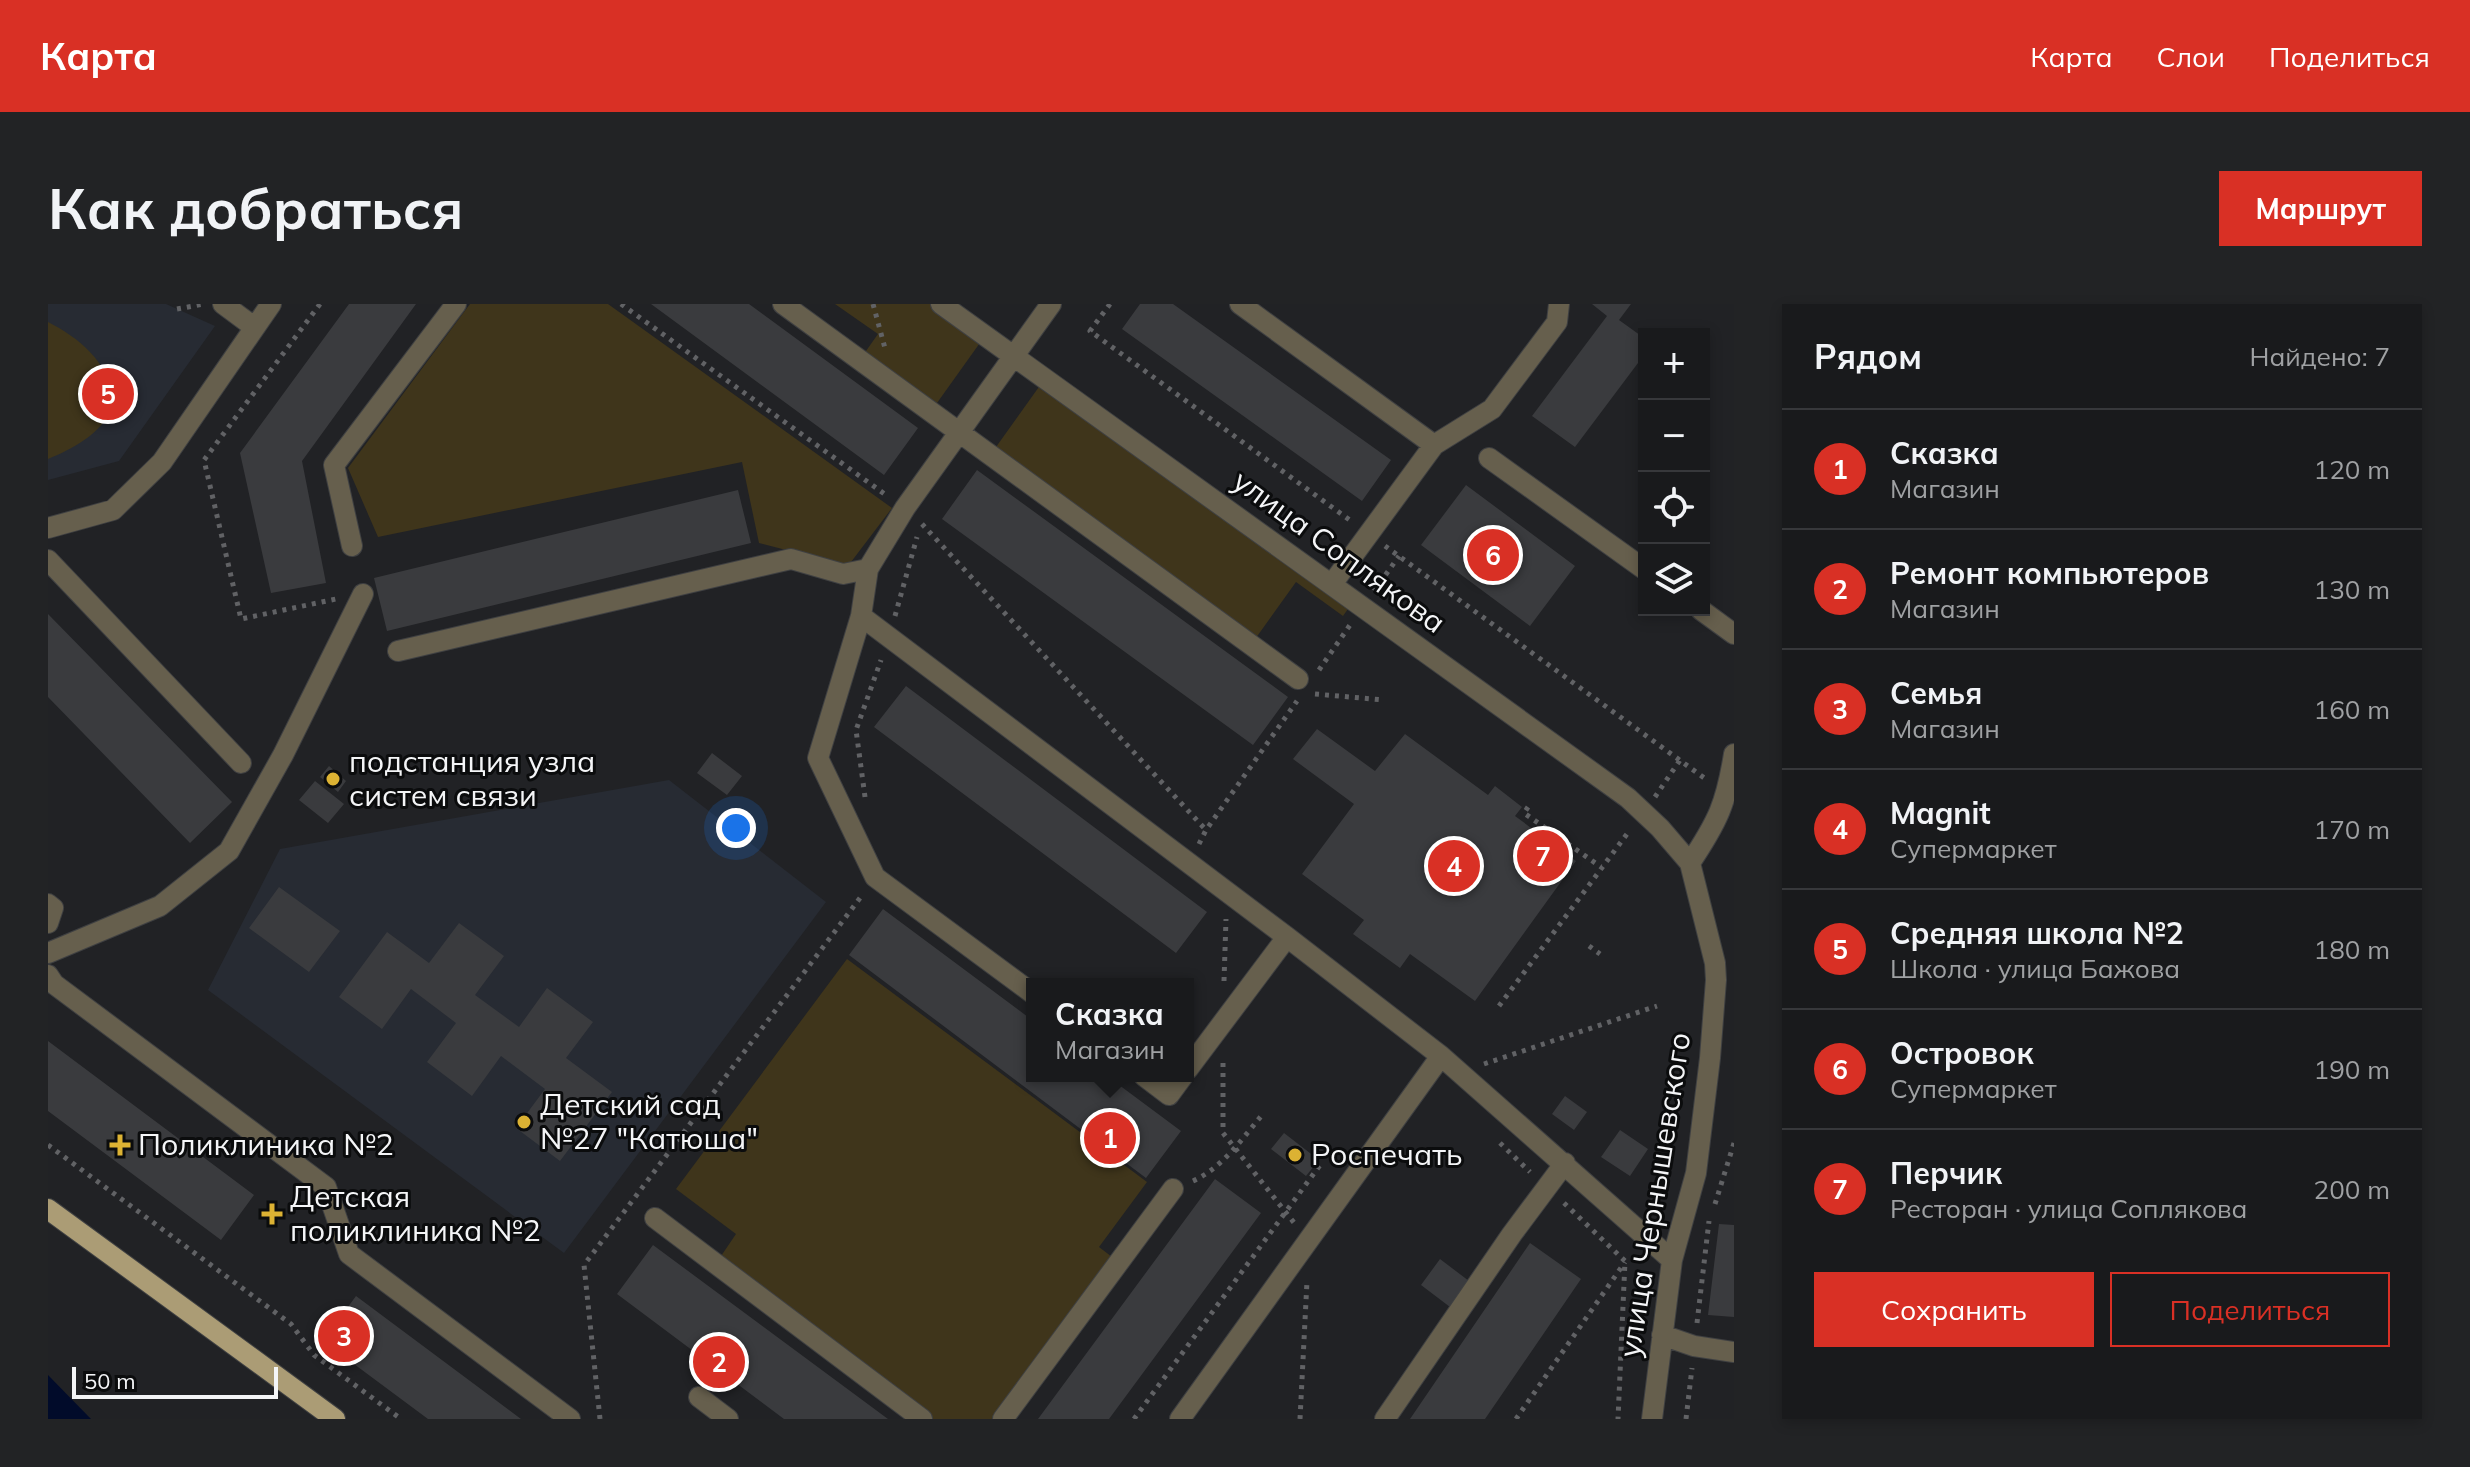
<!DOCTYPE html>
<html lang="ru">
<head>
<meta charset="utf-8">
<style>
  :root { --surface:#191a1c; --page:#222325; --text:#f1f3f6; --muted:#9fa1a3; --line:#37383b; --accent:#d93025 }
  body { margin:0; font-family:Mulish,sans-serif; background:var(--page); color:var(--text) }
  .controls { position:absolute; right:24px; top:24px; display:grid; overflow:hidden; border-radius:0px; box-shadow:0 4px 12px #0003 }
  .controls button { width:72px; height:72px; display:grid; place-items:center; padding:0; border:0; border-bottom:2px solid var(--line); background:var(--surface); color:var(--text); font:40px sans-serif }
  .scale { position:absolute; left:24px; bottom:20px; width:206px; box-sizing:border-box; padding-left:8px; border:4px solid #f4f5f7; border-top:0; font-size:22px; line-height:28px; white-space:nowrap; color:#f4f5f7; -webkit-text-stroke:6px #0b0c0d; paint-order:stroke }
  .you { position:absolute; left:688px; top:524px; width:28px; height:28px; margin:-20px; border:6px solid #fff; border-radius:50%; background:#1a73e8; box-shadow:0 0 0 12px #1a73e833 }
  .badge { display:grid; place-items:center; width:52px; height:52px; border-radius:50%; background:var(--accent); color:#fff; font-size:26px; font-weight:700 }
  .pin { position:absolute; translate:-50% -50%; border:4px solid #fff; box-shadow:0 2px 8px #0006 }
  .popup { position:absolute; left:978px; top:674px; width:168px; height:104px; box-sizing:border-box; display:grid; place-content:center; border-radius:0px; background:var(--surface); filter:drop-shadow(0 2px 6px #0005); font-size:26px; white-space:nowrap; color:var(--muted) }
  .popup b { font-size:30px; color:var(--text) }
  .popup::after { content:''; position:absolute; left:50%; top:100%; margin-left:-16px; border:16px solid transparent; border-top-color:var(--surface) }
  .list { margin:0; padding:0; list-style:none }
  h2 { display:flex; justify-content:space-between; align-items:center; height:104px; margin:0; padding:0 32px; font-size:34px }
  h2 small { font-size:26px; font-weight:400; color:var(--muted) }
  .list li { display:grid; grid-template-columns:52px 1fr auto; gap:24px; align-items:center; box-sizing:border-box; height:120px; padding:0 32px; border-top:2px solid var(--line) }
  .list b { display:block; font-size:30px; white-space:nowrap }
  .list p { margin:0; font-size:26px; white-space:nowrap; color:var(--muted) }
  .list em { font-size:26px; font-style:normal; color:var(--muted) }
  .actions { display:flex; gap:16px; padding:24px 32px }
  .actions a { flex:1; padding:18px 0; border:2px solid var(--accent); border-radius:0px; text-align:center; font-size:28px; color:var(--accent) }
  .actions .main { background:var(--accent); color:#fff }
  .icon { flex:none; width:44px; height:44px; fill:none; stroke:currentColor; stroke-width:2; stroke-linecap:round; stroke-linejoin:round }
  .map { position:relative; flex:none; width:1686px; height:1115px; overflow:hidden; border-radius:0px }
  header { display:flex; align-items:center; gap:48px; box-sizing:border-box; height:112px; padding:0 40px; background:var(--accent); color:#fff }
  header strong { font-size:38px }
  nav { display:flex; gap:44px; margin-inline-start:auto; font-size:28px }
  .intro { display:flex; align-items:center; justify-content:space-between; box-sizing:border-box; height:192px; padding:0 48px }
  h1 { margin:0; font-size:56px }
  .button { padding:20px 36px; border-radius:0px; background:var(--accent); color:#fff; font-size:28px; font-weight:700 }
  main { display:flex; gap:48px; padding:0 48px }
  aside { flex:1; background:var(--surface); border-radius:0px; box-shadow:0 4px 12px #0003 }
  .map>svg:first-child { display:block }
</style>
</head>
<body>
<header>
<strong>Карта</strong>
<nav><a>Карта</a><a>Слои</a><a>Поделиться</a></nav>
</header>
<div class="intro"><h1>Как добраться</h1><a class="button">Маршрут</a></div>
<main>
<div class="map">
<svg width="1686" height="1115" viewBox="0 0 1686 1115">
  <rect width="100%" height="100%" fill="#212225"/>
  <!-- built -->
  <path fill="#272b33" d="M0,0H118L167,22L71,157L0,176Z
    M621,476L778,598L516,949L160,686L232,545Z"/>
  <!-- green -->
  <path fill="#3f351b" d="M422,0H560L844,204L800,262L711,239L694,158L330,233L300,164Z
    M787,0H885L934,36L884,106L813,54L830,30Z
    M0,18C32,34 69,64 62,104C58,128 20,147 0,155Z
    M993,80L1302,302L1295,312L1248,278L1205,338L943,150Z
    M799,655L1099,878L1051,943L1068,956L948,1115H885L671,955L688,930L628,885Z"/>
  <!-- water -->
  <path fill="#010b2a" d="M0,1071L43,1115H0Z"/>
  <!-- building -->
  <path fill="#3a3b3e" d="M301,0H368L254,157L278,279L223,289L192,149Z
    M603,0H701L870,124L836,171Z
    M1092,0H1125L1343,156L1314,197L1074,25Z
    M1544,0H1583L1571,16L1596,34V51L1527,143L1484,112L1559,12Z
    M929,166L1240,393L1205,441L894,215Z
    M1418,181L1527,262L1482,322L1373,241Z
    M690,186L703,239L339,327L326,274Z
    M0,310L184,498L142,539L0,393Z
    M858,382L1159,608L1128,649L826,423Z
    M1269,425L1327,467L1357,430L1440,491L1447,482L1474,503L1467,512L1528,557L1427,697L1362,650L1352,664L1305,630L1316,616L1254,570L1306,500L1245,455Z
    M664,449L694,472L679,491L649,469Z
    M281,462L298,477L290,488L272,473Z
    M267,477L296,500L280,519L251,496Z
    M231,583L292,627L261,668L201,624Z
    M835,605L984,716V772H1059L1133,827L1098,874L801,651Z
    M411,619L456,652L427,691L471,723L499,684L545,718L518,754L564,788L512,857L468,824L497,785L453,752L424,792L379,758L408,719L363,685L334,725L291,693L339,628L381,659Z
    M0,737L206,891L173,936L0,807Z
    M1517,792L1539,808L1526,826L1504,810Z
    M1572,826L1600,845L1582,872L1553,853Z
    M1236,829L1271,856L1258,872L1223,845Z
    M1167,875L1213,909L1061,1115H990Z
    M1671,920L1686,921V1013L1660,1011Z
    M1482,939L1533,975L1437,1115H1362Z
    M605,941L840,1115H736L569,990Z
    M1392,955L1421,977L1402,1003L1373,981Z
    M308,992L473,1115H380L275,1037Z"/>
  <g fill="none" stroke-linecap="round" stroke-linejoin="round">
    <defs>
      <path id="minor" d="M175,0L206,23
        M735,0L1250,375
        M893,0L1580,494L1612,524L1642,559
        M1192,0L1386,141
        M1441,154L1596,265
        M0,224L65,206L114,158L223,0
        M304,242L286,161L408,0
        M0,256L193,459
        M1284,280L1386,141L1444,105L1509,18L1511,0
        M1653,306L1686,330
        M813,312L1239,633L1393,752L1624,956
        M350,347L743,255L795,270L820,265
        M0,600L5,604L0,619
        M0,649L112,602L181,547L235,451L315,290
        M0,671L6,680L278,883L301,950L522,1115
        M984,689L827,573L770,454L813,312L820,265L857,204L1003,0
        M1140,765L1239,633
        M1096,772L1121,791L1135,772
        M607,914L874,1115
        M1614,1031L1646,1042L1686,1048
        M651,1093L680,1115
        M955,1115L1125,885
        M1132,1115L1393,752
        M1337,1115L1464,930L1517,859
        M1604,1115L1624,956L1648,869L1662,754L1668,676L1667,659L1642,559C1670,517 1678,500 1686,450"/>
      <path id="major" d="M0,905L287,1115"/>
    </defs>
    <!-- minor casing -->
    <use href="#minor" stroke="#3f4042" stroke-width="22"/>
    <!-- major casing -->
    <use href="#major" stroke="#3f4042" stroke-width="22"/>
    <!-- path -->
    <path stroke="#616265" stroke-width="5" stroke-dasharray="4 6" stroke-linecap="butt" d="M272,0L156,156L193,315L288,295
      M573,0L838,191
      M825,0L838,48
      M1062,0L1042,27L1303,217
      M129,5L156,0
      M874,220L1158,526
      M1337,242L1659,476
      M1326,287L1351,252
      M847,312L869,233
      M1271,366L1302,321
      M1267,390L1336,396
      M817,493L808,426L833,356
      M1607,493L1632,456
      M1480,503L1476,509L1553,563
      M1151,540L1158,526L1249,397
      M1541,642L1552,650
      M1176,677L1178,615
      M1451,702L1582,526
      M1175,759V829L1247,920
      M1436,760L1609,702
      M1452,839L1482,868
      M0,841L243,1020L266,1051L353,1115
      M1145,877C1174,864 1194,835 1214,811
      M1516,899L1577,957L1570,1115
      M1667,900L1686,839
      M1649,1019L1661,917
      M552,1115L536,961L815,590
      M1086,1115L1275,857
      M1252,1115L1259,977
      M1468,1115L1577,958
      M1638,1115L1644,1064"/>
    <!-- minor -->
    <use href="#minor" stroke="#665f4d" stroke-width="20"/>
    <!-- major -->
    <use href="#major" stroke="#ab9c75" stroke-width="20"/>
  </g>
  <!-- markers -->
  <g fill="#dcb233" stroke="#0b0c0d" stroke-width="3">
    <circle cx="285" cy="475" r="8"/>
    <circle cx="476" cy="818" r="8"/>
    <path d="M68 829h8v8h8v8h-8v8h-8v-8h-8v-8h8z"/>
    <circle cx="1247" cy="851" r="8"/>
    <path d="M220 898h8v8h8v8h-8v8h-8v-8h-8v-8h8z"/>
  </g>
  <g text-anchor="middle" stroke-width="6" stroke-linejoin="round" paint-order="stroke">
    <!-- street labels -->
    <g font-size="30" fill="#f4f5f7" stroke="#0b0c0d">
      <text transform="translate(1291 248) rotate(36)" y="10">улица Соплякова</text>
      <text transform="translate(1607 891) rotate(-81)" y="10">улица Чернышевского</text>
    </g>
    <!-- poi labels -->
    <g font-size="30" fill="#f4f5f7" stroke="#0b0c0d" text-anchor="start">
      <text x="301" y="468">подстанция узла<tspan x="301" dy="34">систем связи</tspan></text>
      <text x="492" y="811">Детский сад<tspan x="492" dy="34">№27 "Катюша"</tspan></text>
      <text x="90" y="851">Поликлиника №2</text>
      <text x="1263" y="861">Роспечать</text>
      <text x="242" y="903">Детская<tspan x="242" dy="34">поликлиника №2</tspan></text>
    </g>
  </g>
</svg>
<div class="controls">
<button>+</button>
<button>−</button>
<button><svg class="icon" aria-label="locate" viewBox="0 0 24 24"><circle cx="12" cy="12" r="6"/><path d="M12 2v4M12 18v4M2 12h4M18 12h4"/></svg></button>
<button><svg class="icon" aria-label="layers" viewBox="0 0 24 24"><path d="M12 4l9 5-9 5-9-5zM3 14l9 5 9-5"/></svg></button>
</div>
<div class="scale">50 m</div>
<div class="you"></div>
<div class="pin badge" style="left:1062px;top:834px">1</div>
<div class="popup"><b>Сказка</b>Магазин</div>
<div class="pin badge" style="left:671px;top:1058px">2</div>
<div class="pin badge" style="left:296px;top:1032px">3</div>
<div class="pin badge" style="left:1406px;top:562px">4</div>
<div class="pin badge" style="left:60px;top:90px">5</div>
<div class="pin badge" style="left:1445px;top:251px">6</div>
<div class="pin badge" style="left:1495px;top:552px">7</div>
</div>
<aside>
<h2>Рядом<small>Найдено: 7</small></h2>
<ul class="list">
<li><span class="badge">1</span><div><b>Сказка</b><p>Магазин</p></div><em>120 m</em></li>
<li><span class="badge">2</span><div><b>Ремонт компьютеров</b><p>Магазин</p></div><em>130 m</em></li>
<li><span class="badge">3</span><div><b>Семья</b><p>Магазин</p></div><em>160 m</em></li>
<li><span class="badge">4</span><div><b>Magnit</b><p>Супермаркет</p></div><em>170 m</em></li>
<li><span class="badge">5</span><div><b>Средняя школа №2</b><p>Школа · улица Бажова</p></div><em>180 m</em></li>
<li><span class="badge">6</span><div><b>Островок</b><p>Супермаркет</p></div><em>190 m</em></li>
<li><span class="badge">7</span><div><b>Перчик</b><p>Ресторан · улица Соплякова</p></div><em>200 m</em></li>
</ul>
<div class="actions"><a class="main">Сохранить</a><a>Поделиться</a></div>
</aside>
</main>
</body>
</html>
